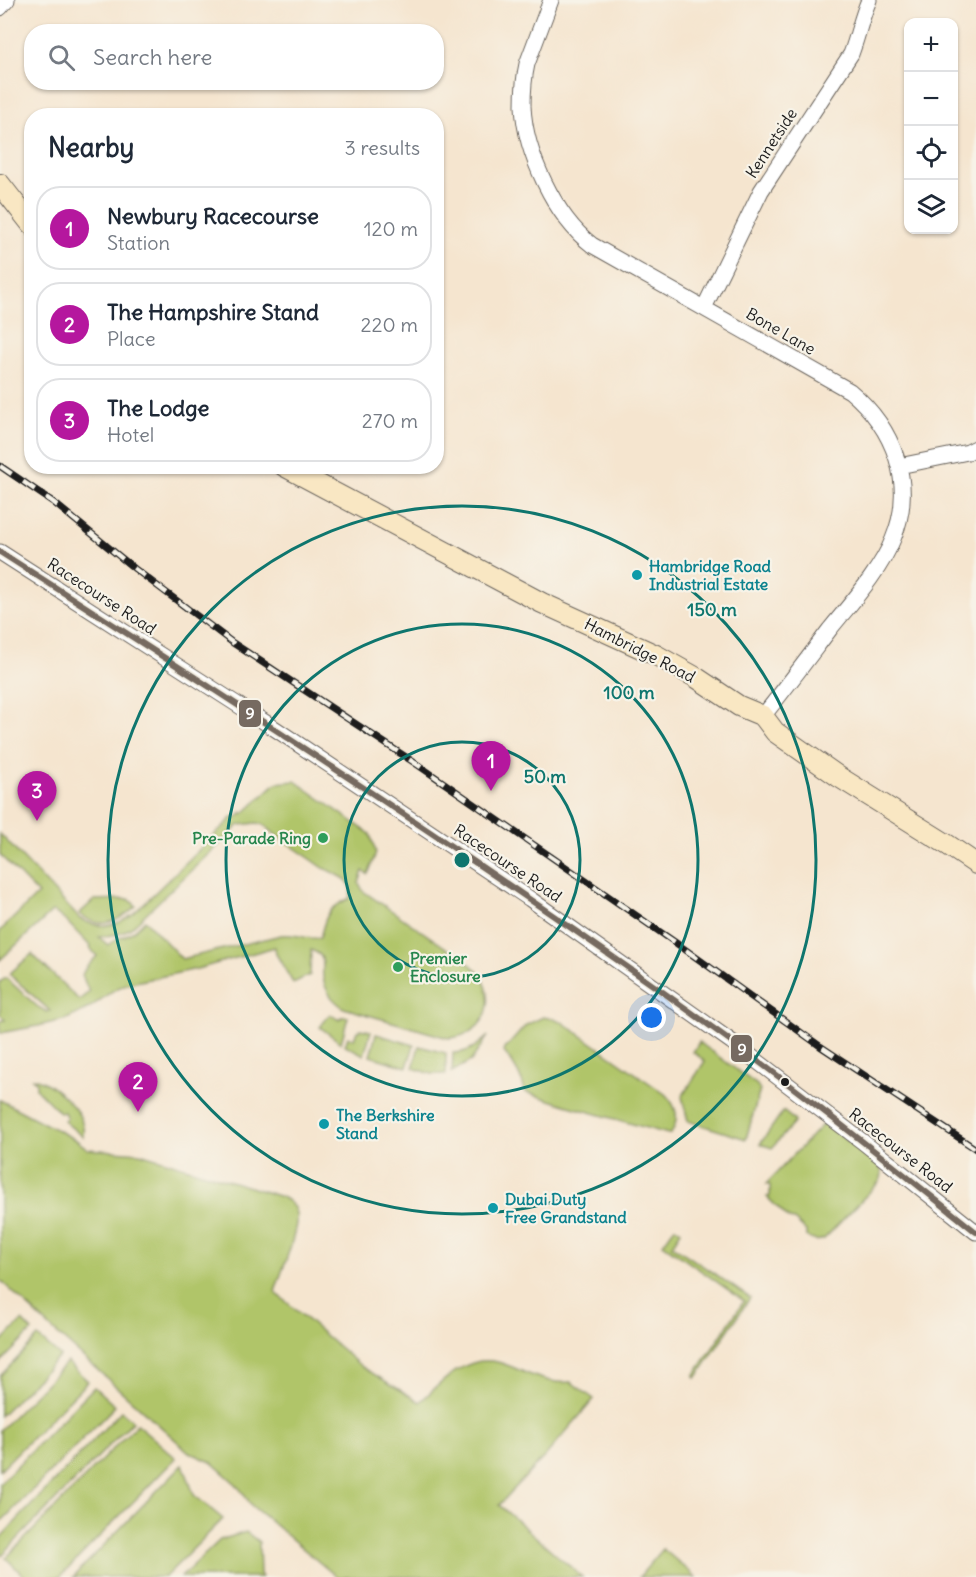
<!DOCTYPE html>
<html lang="en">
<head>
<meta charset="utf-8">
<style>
  :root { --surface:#fff; --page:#f2f2f3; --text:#1f2937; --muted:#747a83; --line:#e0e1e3; --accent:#b5179e }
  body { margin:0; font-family:Delius,sans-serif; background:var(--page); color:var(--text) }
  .controls { position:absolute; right:18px; top:18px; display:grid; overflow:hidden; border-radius:12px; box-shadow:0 2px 4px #0004 }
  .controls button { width:54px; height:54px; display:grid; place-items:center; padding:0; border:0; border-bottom:2px solid var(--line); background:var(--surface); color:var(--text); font:30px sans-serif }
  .you { position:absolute; left:652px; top:1018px; width:21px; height:21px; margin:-15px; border:4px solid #fff; border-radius:50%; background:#1a73e8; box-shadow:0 0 0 9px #1a73e833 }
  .badge { display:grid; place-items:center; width:39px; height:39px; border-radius:50%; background:var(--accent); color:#fff; font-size:20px; font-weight:700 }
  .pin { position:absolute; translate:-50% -50px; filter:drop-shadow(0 2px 3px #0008) }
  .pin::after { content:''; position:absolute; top:32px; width:21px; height:18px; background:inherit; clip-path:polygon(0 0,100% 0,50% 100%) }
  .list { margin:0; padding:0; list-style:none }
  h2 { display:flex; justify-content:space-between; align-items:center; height:78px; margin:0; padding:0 24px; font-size:26px }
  h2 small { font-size:20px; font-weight:400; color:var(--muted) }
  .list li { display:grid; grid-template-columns:39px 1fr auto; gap:18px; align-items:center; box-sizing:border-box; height:84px; margin:0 12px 12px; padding:0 12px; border:2px solid var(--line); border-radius:24px }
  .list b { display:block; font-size:22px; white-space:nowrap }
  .list p { margin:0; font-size:20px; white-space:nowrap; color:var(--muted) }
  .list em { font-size:20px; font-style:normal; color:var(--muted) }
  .icon { flex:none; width:33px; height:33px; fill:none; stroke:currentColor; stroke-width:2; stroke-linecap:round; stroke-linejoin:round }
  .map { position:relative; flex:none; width:976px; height:1577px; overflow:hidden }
  .search { position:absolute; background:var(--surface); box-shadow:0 2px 4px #0004; left:24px; top:24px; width:420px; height:66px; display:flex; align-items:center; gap:15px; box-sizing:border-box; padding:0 21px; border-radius:24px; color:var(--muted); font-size:22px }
  .panel { position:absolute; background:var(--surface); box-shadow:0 2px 4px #0004; left:24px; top:108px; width:420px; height:366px; border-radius:24px }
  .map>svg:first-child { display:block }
</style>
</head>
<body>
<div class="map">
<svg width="976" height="1577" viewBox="0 0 976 1577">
  <rect width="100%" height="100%" fill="#f7f3e8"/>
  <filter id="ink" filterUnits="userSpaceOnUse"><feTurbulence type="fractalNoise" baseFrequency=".0167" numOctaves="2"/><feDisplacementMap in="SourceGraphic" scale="12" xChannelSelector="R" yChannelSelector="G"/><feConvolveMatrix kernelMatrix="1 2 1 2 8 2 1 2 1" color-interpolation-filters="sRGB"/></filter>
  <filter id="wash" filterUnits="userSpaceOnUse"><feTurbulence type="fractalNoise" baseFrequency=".008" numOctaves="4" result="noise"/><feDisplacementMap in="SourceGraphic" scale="24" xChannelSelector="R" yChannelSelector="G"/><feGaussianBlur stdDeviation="1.35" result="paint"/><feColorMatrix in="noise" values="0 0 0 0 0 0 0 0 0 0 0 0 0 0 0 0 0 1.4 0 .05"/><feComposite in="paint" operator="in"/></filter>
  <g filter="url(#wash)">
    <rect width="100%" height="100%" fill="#f5e5cf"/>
    <!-- green -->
    <path fill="#b0c569" stroke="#667042" stroke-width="1.5" fill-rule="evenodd" d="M295,781L370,834L376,853L369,872L367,874L363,871L359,883L363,891L471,965C502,991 490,1036 448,1038L344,1008C333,1001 325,991 323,977C322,971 324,964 322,958C320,953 315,952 311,950L310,975L293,983L276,954L275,947L197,969L126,984L114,990L89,1008L67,1019L38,1026L0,1033V1021L5,1020L0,1015V982L6,978L38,1007L47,1012L50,1011L9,974L32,954L79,1000L89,992L82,975L85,969L97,956L90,948L91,947L68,923L53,911L0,960V931L38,894L0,855V834L80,919C100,929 115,928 134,913L233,817L240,816L241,812L243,814L276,783ZM257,823C266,824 269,830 276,835C291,846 307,856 322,867C328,871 343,876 347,881C351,885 351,893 350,898C326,909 326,916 320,938C308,940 296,933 281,935L182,959L145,920C140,925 136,930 130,933C122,938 115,938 108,945L99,937L119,934L131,928L237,827L240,825Z
      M129,899L136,906C118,923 100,930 79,914L94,900Z
      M330,1014L339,1020L342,1017H348L341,1043L320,1027Z
      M543,1017L559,1020L665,1094C677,1106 680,1118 671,1134H668L565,1105L525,1092C522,1076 514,1064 504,1052L505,1049L526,1025Z
      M360,1029L371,1031L364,1055L345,1045L348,1037L354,1039L357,1031H359Z
      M376,1034L414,1045L407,1067L370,1056Z
      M488,1036L471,1061L452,1072L453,1053C468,1053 477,1046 488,1036Z
      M699,1042L757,1085L760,1090L746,1139L688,1121L682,1097L705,1061L693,1052Z
      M419,1046L446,1053V1074H432L413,1068Z
      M32,1078C49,1080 82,1109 83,1127C84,1130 83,1134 83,1137L64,1121L67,1119L64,1112L60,1113L36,1089V1082Z
      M0,1100L76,1140L88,1149L140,1153L282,1197C287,1200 293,1204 295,1210C302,1225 280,1274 275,1292L362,1367L420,1402C439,1385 462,1358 491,1361C503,1362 514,1368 526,1373C541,1379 555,1384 571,1382L594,1399L546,1455L499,1505L582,1577H337L252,1506L237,1485L211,1462L189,1452L53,1330L0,1280Z
      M783,1111L794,1120L795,1122L772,1148L760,1144Z
      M823,1124H826L878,1164C882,1170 883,1174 880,1181L824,1239C817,1242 812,1241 806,1236V1231L794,1220L789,1219L767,1197L770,1196V1185L766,1184Z
      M675,1227L681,1231L672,1245L750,1298L696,1378L694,1376L744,1301L663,1244Z
      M22,1321L32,1331L0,1363V1343Z
      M38,1337L60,1356L0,1416V1376Z
      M67,1362L88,1381L0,1470V1430Z
      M94,1387L115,1406L0,1523V1483Z
      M121,1411L133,1421L2,1555L0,1553V1538Z
      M137,1424L176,1458L60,1577H25L6,1558Z
      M183,1464L194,1495L223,1519L165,1577H73Z
      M246,1532L259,1542L260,1574L262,1577H181L220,1540Z
      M663,1549L696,1577H639Z"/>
  </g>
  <g filter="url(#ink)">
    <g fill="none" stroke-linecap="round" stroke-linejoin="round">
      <defs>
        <path id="street" d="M551,0L527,64C524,77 523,92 523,106C525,152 555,217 592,245L850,391C894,428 916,484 893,539C881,570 851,603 830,629C808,658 786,688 763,716
          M0,8L7,0
          M704,308L761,191L851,54C858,36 861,18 869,0
          M899,466L968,452L976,448
          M0,552L277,730L530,899L732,1042L863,1142L976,1232"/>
        <path id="secondary" d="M0,184L32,225
          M284,466L542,603L656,655L697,678L739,706L763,716L775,732L839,777L948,845L976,864"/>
      </defs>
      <!-- street casing -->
      <use href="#street" stroke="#68625b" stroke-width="17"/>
      <!-- secondary casing -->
      <use href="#secondary" stroke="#68625b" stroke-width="22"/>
      <!-- street -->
      <use href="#street" stroke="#fff" stroke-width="15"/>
      <!-- secondary -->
      <use href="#secondary" stroke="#f9e7c3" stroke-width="20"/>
      <defs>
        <path id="rail" d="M0,466L53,502L135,569L233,643L418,765L676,943L820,1046L976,1149"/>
      </defs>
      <!-- rail casing -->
      <use href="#rail" stroke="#1c1c1c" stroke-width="7"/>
      <!-- rail -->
      <use href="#rail" stroke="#f7f3e8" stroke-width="4.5" stroke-dasharray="14" stroke-linecap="butt"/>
      <defs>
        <path id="bus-1" d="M0,552C247,710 493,869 731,1041C814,1102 895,1167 976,1232"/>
      </defs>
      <!-- bus-1 casing -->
      <use href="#bus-1" stroke="#f7f3e8" stroke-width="10"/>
      <!-- bus-1 -->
      <use href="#bus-1" stroke="#766a61" stroke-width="6"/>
    </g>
  </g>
  <!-- distance rings -->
  <g fill="none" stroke="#0f766e" stroke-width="3">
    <circle cx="462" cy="860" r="118"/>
    <circle cx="462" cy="860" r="236"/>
    <circle cx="462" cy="860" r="354"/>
  </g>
  <!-- markers -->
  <g fill="#0f9aa8" stroke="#f7f3e8" stroke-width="2">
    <circle cx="637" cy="575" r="6"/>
    <circle cx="324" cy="1124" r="6"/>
    <circle cx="493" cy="1208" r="6"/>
  </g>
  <g fill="#2e9e5b" stroke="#f7f3e8" stroke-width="2">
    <circle cx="323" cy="838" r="6"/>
    <circle cx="398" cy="967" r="6"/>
  </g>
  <circle fill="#1c1c1c" stroke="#f7f3e8" stroke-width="2" cx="785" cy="1082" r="5"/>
  <g text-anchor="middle" stroke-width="4.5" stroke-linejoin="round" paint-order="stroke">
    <!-- street labels -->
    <g font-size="16" fill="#1c1c1c" stroke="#f7f3e8">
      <text transform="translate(771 143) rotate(-57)" y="6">Kennetside</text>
      <text transform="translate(781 331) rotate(30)" y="6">Bone Lane</text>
      <text transform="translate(102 596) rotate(33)" y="6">Racecourse Road</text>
      <text transform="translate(640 650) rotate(27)" y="6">Hambridge Road</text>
      <text transform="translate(508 863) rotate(34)" y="6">Racecourse Road</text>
      <text transform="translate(901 1150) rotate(38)" y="6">Racecourse Road</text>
    </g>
    <!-- culture labels -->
    <g font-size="16" font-weight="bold" fill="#0d838f" stroke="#f7f3e8" text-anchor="start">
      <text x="649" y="572">Hambridge Road<tspan x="649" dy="18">Industrial Estate</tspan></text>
      <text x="336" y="1121">The Berkshire<tspan x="336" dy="18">Stand</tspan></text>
      <text x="505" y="1205">Dubai Duty<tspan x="505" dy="18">Free Grandstand</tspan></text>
    </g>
    <!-- leisure labels -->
    <g font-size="16" font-weight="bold" fill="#27864d" stroke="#f7f3e8" text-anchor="end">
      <text x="311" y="844">Pre-Parade Ring</text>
      <text x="410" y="964" text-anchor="start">Premier<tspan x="410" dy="18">Enclosure</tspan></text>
    </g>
  </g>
  <circle cx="462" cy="860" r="9" fill="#0f766e" stroke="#f7f3e8" stroke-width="3"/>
  <g font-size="18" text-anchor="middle" font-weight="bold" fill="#0f766e" stroke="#f7f3e8" stroke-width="4.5" stroke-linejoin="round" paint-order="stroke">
    <text x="712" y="616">150 m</text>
    <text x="629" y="699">100 m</text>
    <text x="545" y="783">50 m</text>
  </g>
  <g stroke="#f7f3e8" stroke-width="2">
    <rect x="238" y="699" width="24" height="29" rx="6" fill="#766a61"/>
    <rect x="730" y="1034" width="23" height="29" rx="6" fill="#766a61"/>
  </g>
  <g font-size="16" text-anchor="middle" font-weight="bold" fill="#fff">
    <text x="250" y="719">9</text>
    <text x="742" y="1055">9</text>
  </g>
</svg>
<div class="controls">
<button>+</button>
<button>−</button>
<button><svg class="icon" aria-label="locate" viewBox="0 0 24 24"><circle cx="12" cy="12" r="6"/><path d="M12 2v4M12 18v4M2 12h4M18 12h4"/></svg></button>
<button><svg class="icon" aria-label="layers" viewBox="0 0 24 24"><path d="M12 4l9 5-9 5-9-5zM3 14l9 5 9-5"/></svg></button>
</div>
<div class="you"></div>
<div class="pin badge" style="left:491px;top:791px">1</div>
<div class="pin badge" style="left:138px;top:1112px">2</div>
<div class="pin badge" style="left:37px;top:821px">3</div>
<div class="search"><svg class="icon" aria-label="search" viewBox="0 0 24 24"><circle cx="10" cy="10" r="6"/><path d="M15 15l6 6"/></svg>Search here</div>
<section class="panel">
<h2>Nearby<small>3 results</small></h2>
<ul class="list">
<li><span class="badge">1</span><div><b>Newbury Racecourse</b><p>Station</p></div><em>120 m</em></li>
<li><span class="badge">2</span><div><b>The Hampshire Stand</b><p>Place</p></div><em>220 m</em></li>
<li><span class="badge">3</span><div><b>The Lodge</b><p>Hotel</p></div><em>270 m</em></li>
</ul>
</section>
</div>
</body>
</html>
